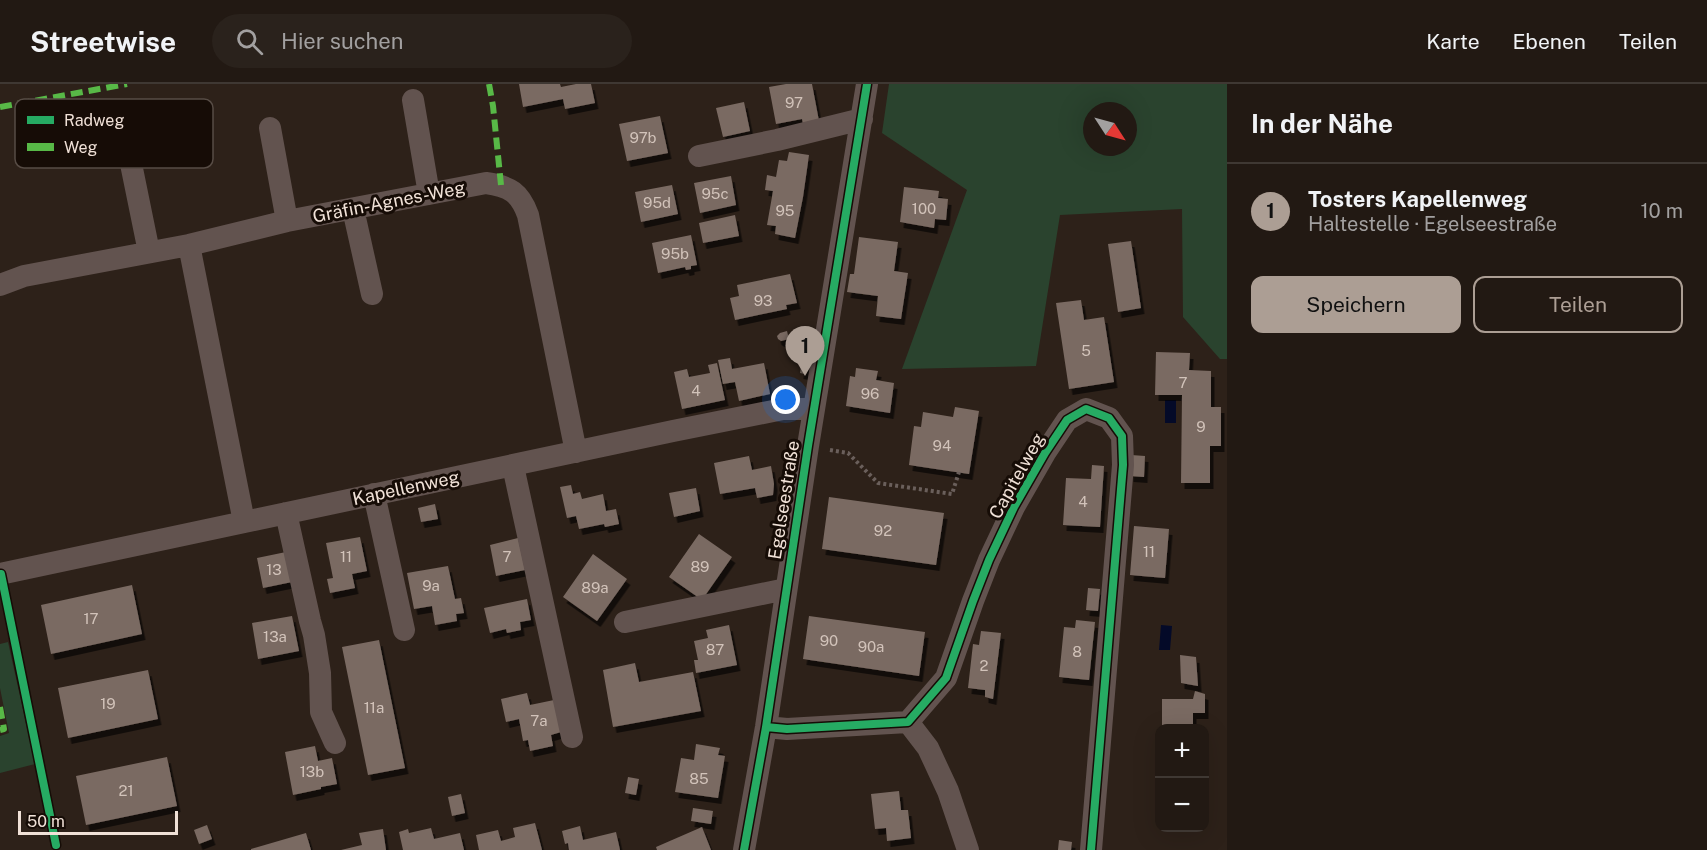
<!DOCTYPE html>
<html lang="de">
<head>
<meta charset="utf-8">
<style>
  :root { --surface:#221913; --page:#2a221c; --text:#f1f3f6; --muted:#a2a0a0; --line:#3f3833; --accent:#ac9e94 }
  body { margin:0; font-family:"Public Sans",sans-serif; background:var(--page); color:var(--text) }
  .controls { position:absolute; right:18px; bottom:18px; display:grid; overflow:hidden; border-radius:12px; box-shadow:0 6px 24px #0002 }
  .controls button { width:54px; height:54px; display:grid; place-items:center; padding:0; border:0; border-bottom:2px solid var(--line); background:var(--surface); color:var(--text); font:30px sans-serif }
  .compass { position:absolute; left:1083px; top:18px; width:54px; height:54px; border-radius:50%; background:var(--surface); box-shadow:0 6px 24px #0002; rotate:126deg }
  .scale { position:absolute; left:18px; bottom:15px; width:160px; box-sizing:border-box; padding-left:6px; border:3px solid #f0e1d7; border-top:0; font-size:16px; line-height:21px; white-space:nowrap; color:#f0e1d7; -webkit-text-stroke:4px #160c06; paint-order:stroke }
  .you { position:absolute; left:786px; top:316px; width:21px; height:21px; margin:-15px; border:4px solid #fff; border-radius:50%; background:#1a73e8; box-shadow:0 0 0 9px #1a73e833 }
  .badge { display:grid; place-items:center; width:39px; height:39px; border-radius:50%; background:var(--accent); color:#111; font-size:20px; font-weight:700 }
  .pin { position:absolute; translate:-50% -50px; filter:drop-shadow(0 2px 3px #0008) }
  .pin::after { content:''; position:absolute; top:32px; width:21px; height:18px; background:inherit; clip-path:polygon(0 0,100% 0,50% 100%) }
  .list { margin:0; padding:0; list-style:none }
  h2 { display:flex; justify-content:space-between; align-items:center; height:78px; margin:0; padding:0 24px; font-size:26px }
  h2 small { font-size:20px; font-weight:400; color:var(--muted) }
  .list li { display:grid; grid-template-columns:39px 1fr auto; gap:18px; align-items:center; box-sizing:border-box; height:96px; padding:0 24px; border-top:2px solid var(--line) }
  .list b { display:block; font-size:22px; white-space:nowrap }
  .list p { margin:0; font-size:20px; white-space:nowrap; color:var(--muted) }
  .list em { font-size:20px; font-style:normal; color:var(--muted) }
  .actions { display:flex; gap:12px; padding:18px 24px }
  .actions a { flex:1; padding:14px 0; border:2px solid var(--accent); border-radius:12px; text-align:center; font-size:21px; color:var(--accent) }
  .actions .main { background:var(--accent); color:#111 }
  .icon { flex:none; width:33px; height:33px; fill:none; stroke:currentColor; stroke-width:2; stroke-linecap:round; stroke-linejoin:round }
  .map { position:relative; flex:none; width:1227px; height:766px; overflow:hidden }
  header { display:flex; align-items:center; gap:36px; box-sizing:border-box; height:84px; padding:0 30px; background:var(--surface); border-bottom:2px solid var(--line) }
  header strong { font-size:28px }
  nav { display:flex; gap:33px; margin-inline-start:auto; font-size:21px }
  .search { width:420px; height:54px; background:var(--page); display:flex; align-items:center; gap:15px; box-sizing:border-box; padding:0 21px; border-radius:33px; color:var(--muted); font-size:22px }
  main { display:flex }
  aside { flex:1; background:var(--surface) }
  .map>svg:first-child { display:block }
</style>
</head>
<body>
<header>
<strong>Streetwise</strong>
<div class="search"><svg class="icon" aria-label="search" viewBox="0 0 24 24"><circle cx="10" cy="10" r="6"/><path d="M15 15l6 6"/></svg>Hier suchen</div>
<nav><a>Karte</a><a>Ebenen</a><a>Teilen</a></nav>
</header>
<main>
<div class="map">
<svg width="1227" height="766" viewBox="0 0 1227 766">
  <defs>
    <filter id="shadow"><feDropShadow dx="3.5" dy="6" stdDeviation="0" flood-color="#0009"/></filter>
  </defs>
  <rect width="100%" height="100%" fill="#2d2119"/>
  <!-- green -->
  <path fill="#2a432e" fill-rule="evenodd" d="M889,0H1227V275H1220L1183,233L1182,125L1060,131L1036,282L902,285L967,106L882,49ZM1092,27H1128V63H1092Z
    M8,558L35,680L0,689V652L9,649L0,604V560Z"/>
  <!-- water -->
  <path fill="#040a28" d="M1165,316H1176V339H1165Z
    M1161,541L1172,542L1170,566H1159Z"/>
  <!-- building -->
  <path fill="#7a6a62" filter="url(#shadow)" d="M519,0H560L561,3L576,0H591L595,19L565,25L563,15L523,23Z
    M786,0H812L819,37L803,40L802,35L776,40L769,3Z
    M744,18L750,47L723,53L716,24Z
    M660,32L668,69L627,77L619,40Z
    M789,68L809,71L803,113L795,154L775,150L776,142L767,141L773,107L765,106L767,91L776,93L779,76L787,77Z
    M731,92L736,121L700,129L694,99Z
    M672,101L678,130L641,138L635,108Z
    M904,103L939,107L938,114L948,115L946,136L935,135L934,144L900,138Z
    M735,131L739,152L703,159L699,139Z
    M691,151L697,181L691,182V185L686,186L685,183L658,189L652,159Z
    M859,153L898,158L894,187L908,189L901,235L876,232L878,212L847,208L850,190H854Z
    M1131,157L1141,224L1118,228L1108,160Z
    M790,190L797,219L786,221L787,225L735,236L730,214L739,212L737,201Z
    M1081,216L1084,236L1104,233L1114,298L1069,305L1056,219Z
    M787,247L789,255L781,257L778,255L777,252L780,249Z
    M1156,268L1190,269L1189,286L1211,287V323H1221V362H1210V399H1181L1182,311H1155Z
    M730,274L732,285L764,279L770,310L739,317L735,298L723,300L718,276Z
    M802,276L807,277L805,290L800,289Z
    M717,279L725,316L682,325L674,288L687,285L689,293L710,289L708,281Z
    M856,284L878,287L876,296L894,299L890,329L846,322L850,292L855,293Z
    M955,323L979,327L969,390L909,381L914,342L921,343L923,328L953,333Z
    M1131,371L1145,372L1144,393L1130,392Z
    M749,372L752,386L771,382L774,400L773,411L757,414L755,404L720,410L714,379Z
    M1092,381L1104,382L1100,443L1063,441L1066,394L1091,395Z
    M571,401L573,410L580,408L582,415L603,410L606,427L616,425L619,440L605,443L604,440L579,445L576,432L567,434L560,403Z
    M696,404L700,427L674,433L669,409Z
    M829,413L944,429L936,481L822,465Z
    M435,420L438,435L421,438L418,424Z
    M1134,442L1169,445L1165,494L1130,491Z
    M699,450L732,473L702,516L669,493Z
    M360,453L367,487L352,490L355,504L330,509L327,495L333,494L326,459Z
    M518,454L525,486L496,492L490,461Z
    M286,468L292,498L263,504L257,474Z
    M593,470L627,495L597,537L563,513Z
    M448,482L455,515L461,514L464,529L456,530L457,537L435,541L432,522L414,525L407,489Z
    M132,501L142,550L51,570L41,521Z
    M1088,504L1100,505L1098,527L1086,526Z
    M527,515L531,536L520,538L521,546L507,549L506,545L490,549L484,524Z
    M292,532L299,567L258,575L252,539Z
    M809,532L925,548L919,592L803,575Z
    M1076,536L1095,538L1089,596L1059,593L1064,543L1075,544Z
    M729,541L737,581L696,589L694,576H698L694,557L708,554L706,546Z
    M981,547L1001,549L993,615L985,613V606L968,604L973,560L979,561Z
    M379,556L405,684L368,691L342,563Z
    M1180,571L1196,573L1198,602L1181,599Z
    M635,579L639,598L693,588L701,627L613,643L603,586Z
    M148,586L158,635L68,654L58,604Z
    M1195,607L1205,610V629H1193V644H1162V615H1193Z
    M527,609L530,621L554,616L561,648L551,651L553,662L530,667L528,656L523,657L519,635L506,638L501,615Z
    M696,660L720,664L718,671L725,672L718,714L675,708L681,674L694,676Z
    M315,662L318,677L332,674L337,700L321,703V705L293,711L285,668Z
    M167,673L177,722L86,741L76,692Z
    M628,693L639,695L636,711L625,709Z
    M899,707L901,726H908L911,754L887,757L886,744L875,745L871,710Z
    M461,710L465,729L452,732L448,713Z
    M693,724L713,727L711,740L691,737Z
    M535,739L542,766H479L476,751L498,746L501,757L515,753L513,744Z
    M207,741L212,755L199,760L194,746Z
    M580,742L583,756L616,748L620,766H569L568,759L565,760L562,747Z
    M702,743L711,766H657L656,763Z
    M431,744L434,755L460,749L464,766H403L399,748L408,745L409,749Z
    M383,745L386,766H341L362,761L359,749Z
    M306,749L311,766H251V765Z
    M1059,756L1072,758L1071,766H1058Z"/>
  <g fill="none" stroke-linecap="round" stroke-linejoin="round">
    <!-- path -->
    <path stroke="#6a5f5b" stroke-width="4" stroke-dasharray="3 3" stroke-linecap="butt" d="M830,366L848,369L878,399L952,410L959,388"/>
    <!-- minor -->
    <path stroke="#62534f" stroke-width="22" d="M413,16L429,110
      M270,44L287,137
      M129,70L149,168
      M699,72L777,56L862,35
      M353,125L372,210
      M189,161L244,438
      M0,201L24,192L189,161L287,137L486,99C510,102 520,109 528,131L576,368
      M513,382L572,653
      M374,410L404,546
      M286,429L310,537L314,551L320,589L321,628L335,659
      M0,490L673,347L783,325H814
      M625,538L786,505
      M908,638L928,664L948,707L968,766
      M766,643L787,645L908,638L946,594L973,517L989,476L1014,423L1045,369L1067,336L1086,325L1109,334L1122,352L1123,381L1091,766
      M744,766L766,643L808,362L867,0"/>
    <!-- quiet -->
    <path stroke="#58b947" stroke-width="6" stroke-dasharray="12 6" stroke-linecap="butt" d="M489,0L493,22L501,101
      M0,23L127,0
      M0,623L4,645L0,646"/>
    <defs>
      <path id="cycleway" d="M1,490L56,761
        M766,643L787,645L908,638L946,594L973,517L989,476L1014,423L1045,369L1067,336L1086,325L1109,334L1122,352L1123,381L1091,766
        M744,766L766,643L808,362L867,0"/>
    </defs>
    <!-- cycleway casing -->
    <use href="#cycleway" stroke="#160c06" stroke-width="11"/>
    <!-- cycleway -->
    <use href="#cycleway" stroke="#26ab63" stroke-width="8"/>
  </g>
  <g text-anchor="middle" stroke-width="6" stroke-linejoin="round" paint-order="stroke">
    <!-- number labels -->
    <g font-size="15" fill="#d2c3ba">
      <text x="794" y="24">97</text>
      <text x="643" y="59">97b</text>
      <text x="715" y="115">95c</text>
      <text x="657" y="124">95d</text>
      <text x="924" y="130">100</text>
      <text x="785" y="132">95</text>
      <text x="675" y="175">95b</text>
      <text x="763" y="222">93</text>
      <text x="1086" y="272">5</text>
      <text x="1183" y="304">7</text>
      <text x="696" y="312">4</text>
      <text x="870" y="315">96</text>
      <text x="1201" y="348">9</text>
      <text x="942" y="367">94</text>
      <text x="1083" y="423">4</text>
      <text x="883" y="452">92</text>
      <text x="1149" y="473">11</text>
      <text x="346" y="478">11</text>
      <text x="507" y="478">7</text>
      <text x="700" y="488">89</text>
      <text x="274" y="491">13</text>
      <text x="431" y="507">9a</text>
      <text x="595" y="509">89a</text>
      <text x="91" y="540">17</text>
      <text x="275" y="558">13a</text>
      <text x="829" y="562">90</text>
      <text x="871" y="568">90a</text>
      <text x="715" y="571">87</text>
      <text x="1077" y="573">8</text>
      <text x="984" y="587">2</text>
      <text x="108" y="625">19</text>
      <text x="374" y="629">11a</text>
      <text x="539" y="642">7a</text>
      <text x="312" y="693">13b</text>
      <text x="699" y="700">85</text>
      <text x="126" y="712">21</text>
    </g>
    <!-- street labels -->
    <g font-size="18" fill="#f0e1d7" stroke="#160c06">
      <text transform="translate(389 118) rotate(-11)" y="6">Gräfin-Agnes-Weg</text>
      <text transform="translate(1017 392) rotate(-61)" y="6">Capitelweg</text>
      <text transform="translate(406 404) rotate(-12)" y="6">Kapellenweg</text>
      <text transform="translate(784 416) rotate(-81)" y="6">Egelseestraße</text>
    </g>
  </g>
  <!-- legend -->
  <rect x="15" y="15" width="198" height="69" rx="9" fill="#160c06" stroke="#574c45" stroke-width="1.5"/>
  <rect x="27" y="32" width="27" height="8" fill="#26ab63"/>
  <rect x="27" y="59" width="27" height="8" fill="#58b947"/>
  <g font-size="16" fill="#f0e1d7">
    <text x="64" y="42">Radweg</text>
    <text x="64" y="69">Weg</text>
  </g>
</svg>
<div class="controls">
<button>+</button>
<button>−</button>
</div>
<svg class="compass" viewBox="-18 -18 36 36"><path d="M0-13l5 13h-10z" fill="#e53935"/><path d="M0 13l5-13h-10z" fill="#a2a0a0"/></svg>
<div class="scale">50 m</div>
<div class="you"></div>
<div class="pin badge" style="left:805px;top:292px">1</div>
</div>
<aside>
<h2>In der Nähe<small></small></h2>
<ul class="list">
<li><span class="badge">1</span><div><b>Tosters Kapellenweg</b><p>Haltestelle · Egelseestraße</p></div><em>10 m</em></li>
</ul>
<div class="actions"><a class="main">Speichern</a><a>Teilen</a></div>
</aside>
</main>
</body>
</html>
